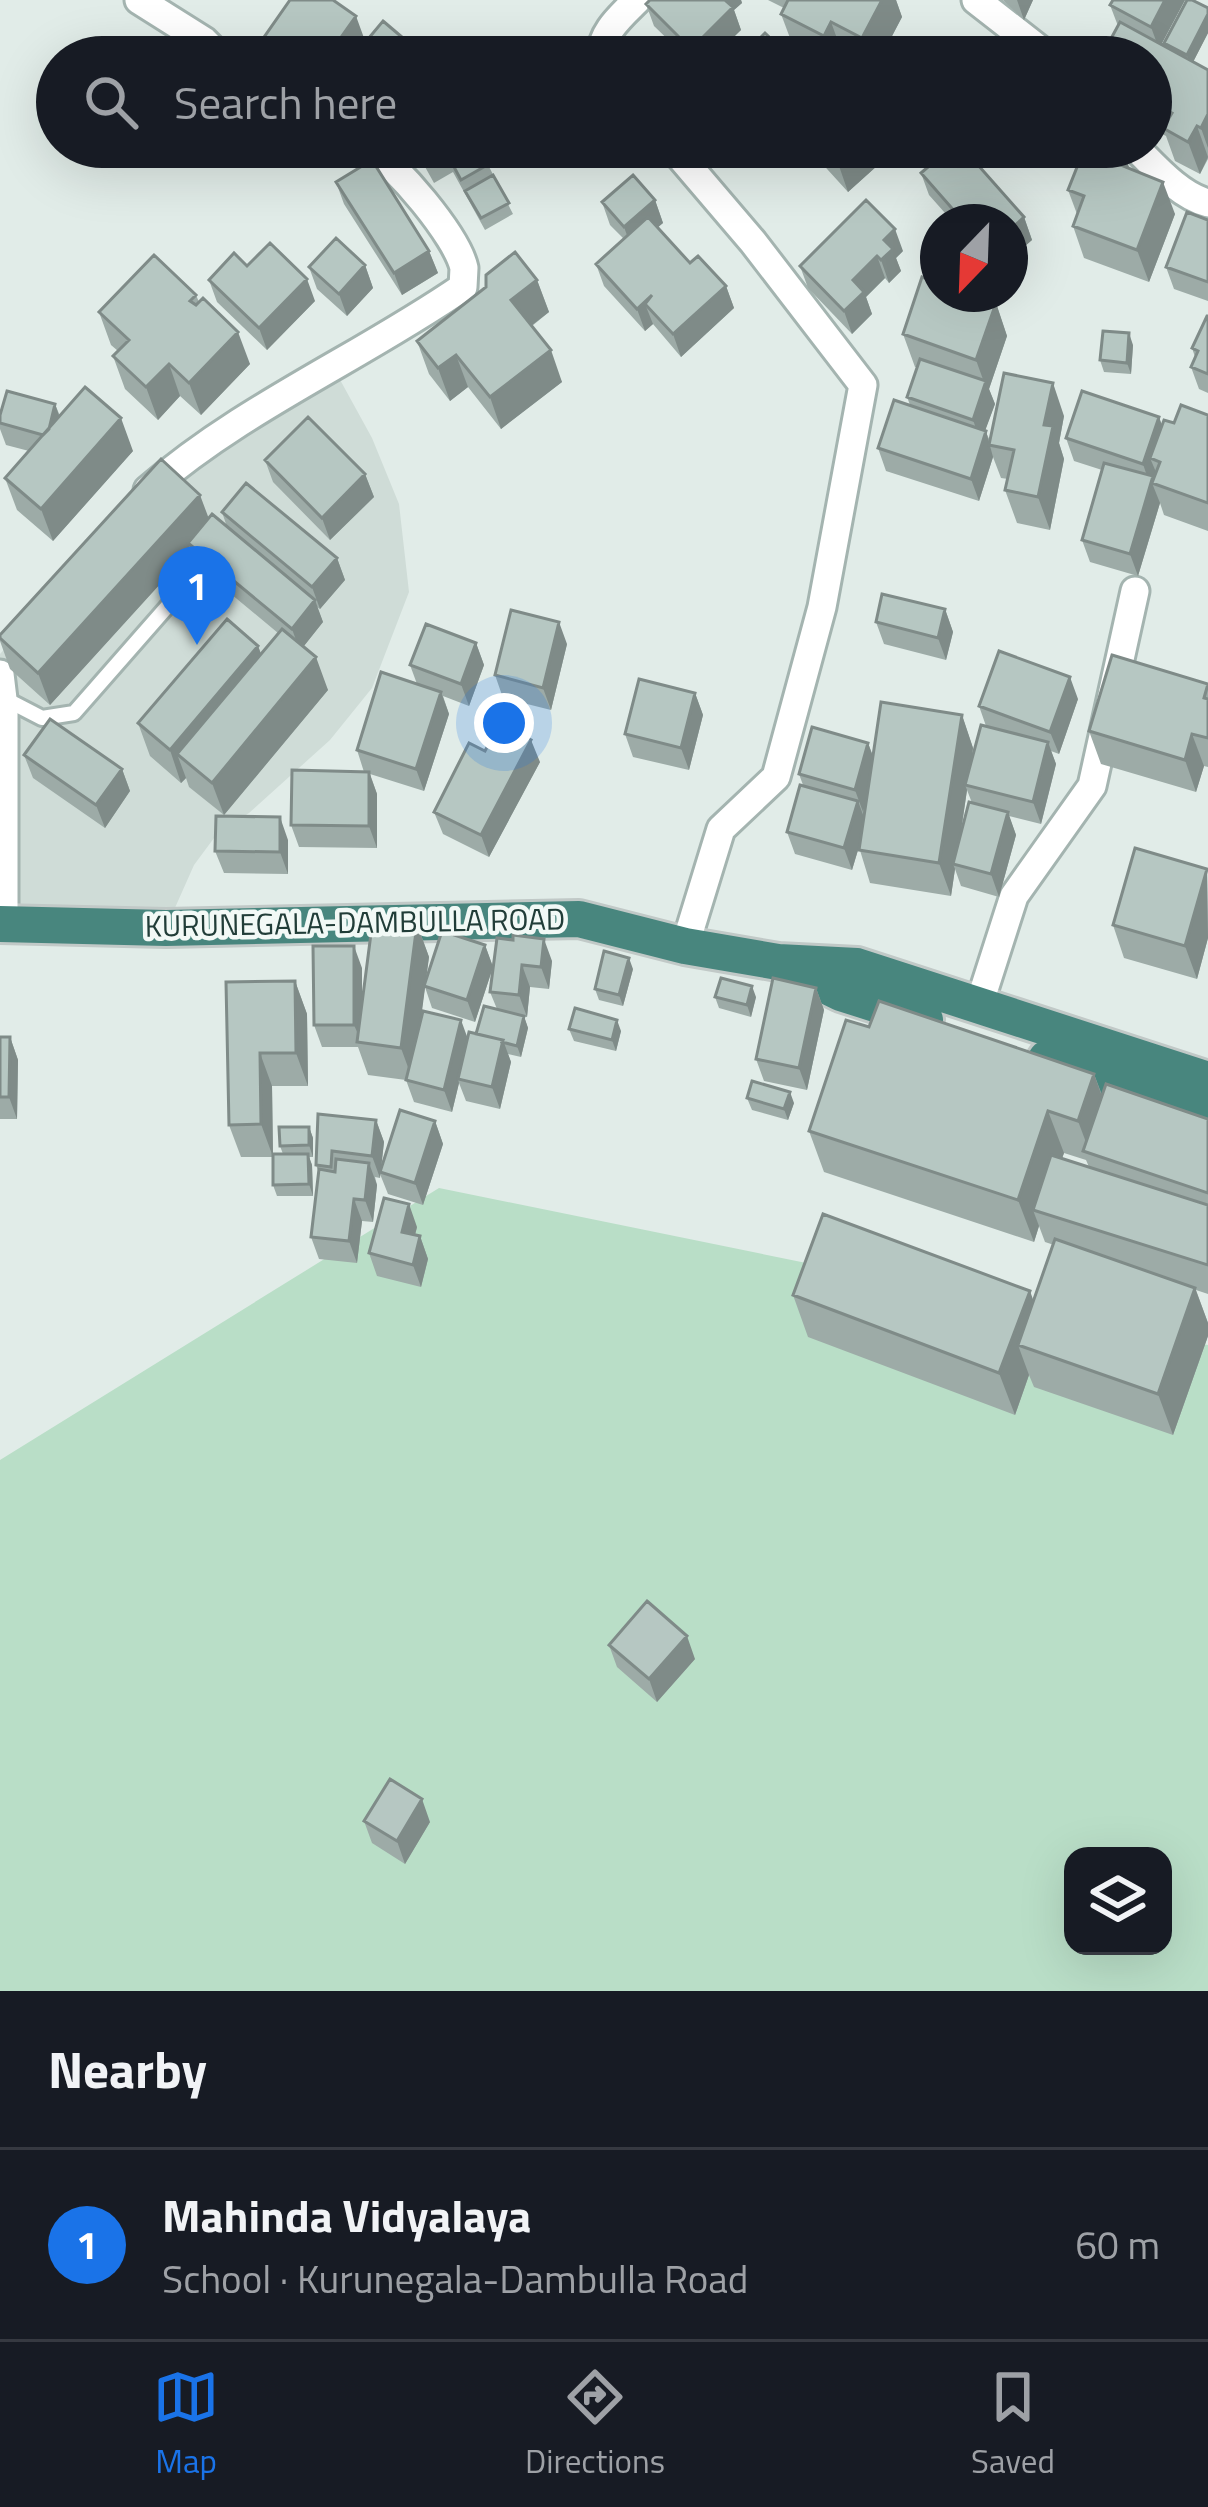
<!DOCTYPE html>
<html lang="en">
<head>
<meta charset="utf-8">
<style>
  :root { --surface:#171b24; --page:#20242c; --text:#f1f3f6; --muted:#9ea1a6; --line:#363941; --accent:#1a73e8 }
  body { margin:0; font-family:"Titillium Web",sans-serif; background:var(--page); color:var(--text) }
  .controls { position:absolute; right:36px; bottom:36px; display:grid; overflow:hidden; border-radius:24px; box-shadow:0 12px 48px #0002 }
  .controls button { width:108px; height:108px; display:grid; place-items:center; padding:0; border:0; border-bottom:3px solid var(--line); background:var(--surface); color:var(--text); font:60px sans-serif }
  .compass { position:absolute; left:920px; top:204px; width:108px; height:108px; border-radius:50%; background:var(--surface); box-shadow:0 12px 48px #0002; rotate:203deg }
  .you { position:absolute; left:504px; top:723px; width:42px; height:42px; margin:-30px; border:9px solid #fff; border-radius:50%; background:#1a73e8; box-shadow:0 0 0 18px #1a73e833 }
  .badge { display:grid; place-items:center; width:78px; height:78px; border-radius:50%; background:var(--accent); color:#fff; font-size:39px; font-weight:700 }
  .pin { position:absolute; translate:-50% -99px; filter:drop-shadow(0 3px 6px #0008) }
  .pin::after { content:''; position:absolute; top:63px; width:42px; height:36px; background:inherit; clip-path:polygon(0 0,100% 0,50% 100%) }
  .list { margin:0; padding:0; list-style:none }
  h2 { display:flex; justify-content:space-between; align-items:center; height:156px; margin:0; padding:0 48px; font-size:51px }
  h2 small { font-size:39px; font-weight:400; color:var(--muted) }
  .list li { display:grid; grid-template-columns:78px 1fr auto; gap:36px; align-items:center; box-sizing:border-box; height:192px; padding:0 48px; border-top:3px solid var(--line) }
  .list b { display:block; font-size:45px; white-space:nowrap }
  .list p { margin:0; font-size:39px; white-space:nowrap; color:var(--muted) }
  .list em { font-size:39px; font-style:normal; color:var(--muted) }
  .icon { flex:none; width:66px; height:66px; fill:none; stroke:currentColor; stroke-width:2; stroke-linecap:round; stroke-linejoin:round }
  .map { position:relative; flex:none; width:1208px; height:1991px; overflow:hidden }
  .search { position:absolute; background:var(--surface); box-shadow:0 12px 48px #0002; left:36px; right:36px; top:36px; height:132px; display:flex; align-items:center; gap:30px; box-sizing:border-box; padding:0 42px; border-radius:66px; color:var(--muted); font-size:45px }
  .sheet { height:348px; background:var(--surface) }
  nav { display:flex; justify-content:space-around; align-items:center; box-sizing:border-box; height:168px; border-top:3px solid var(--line); background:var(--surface); font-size:33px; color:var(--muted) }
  nav a { display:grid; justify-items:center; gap:6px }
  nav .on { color:var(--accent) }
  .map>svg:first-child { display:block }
</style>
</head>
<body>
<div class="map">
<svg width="1208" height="1991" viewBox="0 0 1208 1991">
  <rect width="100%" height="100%" fill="#e1ece8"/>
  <!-- built -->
  <path fill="#cfdcd7" d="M333,367L372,438L399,504L409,592L372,688L330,740L249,813L217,834L194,865L166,928L4,924L0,654L138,499Z"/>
  <!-- green -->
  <path fill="#b9dec7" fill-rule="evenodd" d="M439,1188L1208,1345V1991H0V1460ZM1073,1856H1163V1946H1073Z"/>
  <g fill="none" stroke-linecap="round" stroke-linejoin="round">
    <defs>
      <path id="service" d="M4,707L13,703L42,718L74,713L187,584"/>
      <path id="minor" d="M139,0L204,41L220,57
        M976,0L1049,57
        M602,57C599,34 622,15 637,0
        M672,147L753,242L863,385L822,607L776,777L721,829L685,946
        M1135,147C1155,167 1180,196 1208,203
        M148,490C242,408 360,358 463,287C463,286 464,269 464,268C457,236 396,164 368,147
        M0,674L4,707V924
        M979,1005L1014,896L1092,786L1135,591"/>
      <path id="trunk" d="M0,924L166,928L579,919L685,946L778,962L857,966L1208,1080
        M792,969L841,993L925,1020
        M1046,1059L1208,1114"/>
    </defs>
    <!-- service casing -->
    <use href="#service" stroke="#a4b4b0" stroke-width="20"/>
    <!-- minor casing -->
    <use href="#minor" stroke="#a4b4b0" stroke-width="33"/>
    <!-- trunk casing -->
    <use href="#trunk" stroke="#c1c9c7" stroke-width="42"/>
    <!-- service -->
    <use href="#service" stroke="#fff" stroke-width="14"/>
    <!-- minor -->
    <use href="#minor" stroke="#fff" stroke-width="27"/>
    <!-- trunk -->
    <use href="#trunk" stroke="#48867e" stroke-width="36"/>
  </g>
  <!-- wall -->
  <path fill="#9daba7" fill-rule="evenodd" d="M650,0H741L742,3L734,10L741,30L713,57H686L654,26L646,4Z
    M768,0H896L902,17L881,57H847L843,55L842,57H741L795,48L793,46L781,14L784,8Z
    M1003,0H1033L1024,20Z
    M1113,0H1185L1161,44L1166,47L1164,43L1208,8V33L1193,62L1208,70V159L1200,174L1175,161L1166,136L1151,128V57L1118,26L1110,5Z
    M364,38L351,57H265L260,43Z
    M414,147H479L513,214L485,230L453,172L434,183Z
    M807,147H898L848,192Z
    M951,147H962L1024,217L1032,240L1010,259V222H953L929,195L921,173Z
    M1130,169L1175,214L1149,282L1084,258L1073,226L1077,214L1068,190Z
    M336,182L429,251L438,273L402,295L344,204Z
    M655,200L663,223L658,227L690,263L726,286L734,308L681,357L653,324L645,331L604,286L596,264L624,239L610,225L602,202Z
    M1208,220V301L1174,289L1166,267Z
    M903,251L896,258L901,271L889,283L885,278L866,297L872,314L852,334L808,288L800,266Z
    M365,265L373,288L347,316L317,289L309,267Z
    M247,266L315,301L267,350L217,302L209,280Z
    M537,280L549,312L532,326L562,382L501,429L468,387L450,401L429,374L417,341Z
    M938,294H982L984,299L996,303L1007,336L989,389L995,404L985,430L990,441L1064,416L1059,443L1064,459L1050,530L1017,523L1005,490L1008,479L1001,478L993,457L979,501L886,471L878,448L910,405L907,397L917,367H915L903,334Z
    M196,295L199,302L250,364L201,415L180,396L158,420L125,389L113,356L118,351L111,345L99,312Z
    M1208,316V393L1199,389L1191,367L1195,357L1192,348Z
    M1133,345L1131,374L1104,372L1100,360Z
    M55,404L60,416L133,451L53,541L17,510L5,478L29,451L6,445L0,429V415Z
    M1208,415V531L1164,515L1160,503L1138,576L1090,562L1082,540L1102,470L1074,461L1066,438L1159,417L1162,426Z
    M265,460L365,474L374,497L330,540L273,482Z
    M222,512L337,558L345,580L320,609L317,607L323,622L303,647L328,690L224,815L189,787L186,778L181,783L150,756L138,723L258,646L261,654L278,633L196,565L191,550L50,705L10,669L0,641V635L209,518L227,527Z
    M945,609L953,632L946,660L884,644L876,622Z
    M476,643L484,665L469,706L443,696L449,714L424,791L370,774L377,794V848L299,847L291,825L364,772L357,750L417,684L410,665Z
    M567,644L551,710L503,698L495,675Z
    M1208,684V767L1204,766L1196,792L1101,764L1089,731Z
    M695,693L703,715L689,770L633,757L625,734Z
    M1078,699L1059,754L1051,751L1056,764L1041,824L1009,816L1016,835L999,897L961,886L955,869L951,896L870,883L859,847L852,870L795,854L787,832L803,785L799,774L868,743L873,756L962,715L973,748L971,761L986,726L979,706ZM967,790L972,803L960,839Z
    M485,751L540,762L489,857L443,834L434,812Z
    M24,755L122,769L130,791L105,828L33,778Z
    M288,840V874L224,873L215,851Z
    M1207,869L1208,938L1197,979L1124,958L1113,925Z
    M417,924L429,957L425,983L485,945L493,967L475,1022L432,1008L425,987L420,1021L468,1038L476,1034L497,1009L490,992L497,938L552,961L549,989L530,987L527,1017H524L528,1028L521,1057L508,1054L511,1062L500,1109L466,1101L459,1083L452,1112L414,1102L406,1080L368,1075L358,1047H322L314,1025L362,968V998Z
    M633,969L623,1006L599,1000L595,989Z
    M295,981L307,1014L308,1086H272L273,1154H283L280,1146L309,1127L313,1138V1157H309L312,1165L313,1196H277L273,1185V1157H241L229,1125L226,982Z
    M816,988L824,1010L807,1090L764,1081L756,1059Z
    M715,997H756L751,1017L719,1008Z
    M869,1027L1094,1074L1102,1095L1208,1119V1294L1196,1290L1208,1323V1336L1173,1435L1034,1387L1029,1375L1015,1415L808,1337L793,1295L1034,1302L1054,1245L1045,1242L1039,1226L1034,1242L824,1172L809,1131ZM1064,1153L1086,1160L1089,1167L1062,1158Z
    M569,1029L621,1031L616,1051L574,1041Z
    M0,1037H10L18,1060L17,1119H0Z
    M747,1098L794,1103L788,1120L752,1110Z
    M318,1114L376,1120L384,1142L381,1168L435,1121L443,1144L423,1205L388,1194L380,1174V1178L375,1177L377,1185L373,1222L362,1221L357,1263L319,1259L311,1237L319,1173L316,1165Z
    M417,1227L415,1235L420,1236L428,1259L421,1287L377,1276L369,1253Z
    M609,1645L695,1659L657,1702L617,1667Z
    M364,1821L430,1822L405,1864L372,1843Z"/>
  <!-- shaded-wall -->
  <path fill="#7f8b88" d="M721,0H741L742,3L734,10L741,30L713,57H694L691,49Z
    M882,0H896L902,17L881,57H869L862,38Z
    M1017,0H1033L1024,20Z
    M1165,0H1185L1159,49L1151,27Z
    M1208,14V33L1191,66L1187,55Z
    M356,16L364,38L351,57H327Z
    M831,22L843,55L842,57H831L824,36Z
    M1208,114V148L1201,128Z
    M1197,126L1208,157L1200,174L1188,142Z
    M850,147H898L848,192L837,160Z
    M1123,151L1135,183L1118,164Z
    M1163,182L1175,214L1149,282L1137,250Z
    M655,200L663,223L632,249L624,227Z
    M1024,217L1032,240L1010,259V230Z
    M895,229L903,251L896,258L901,271L889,283L881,260L884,240Z
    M429,251L438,273L402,295L394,273Z
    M877,256L885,278L866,297L872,314L852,334L844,311L853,280Z
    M365,265L373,288L347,316L339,294Z
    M307,279L315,301L267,350L259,328Z
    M537,280L549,312L523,332L511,300Z
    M726,286L734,308L681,357L673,334Z
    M652,295L645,304L653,324L645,331L637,309Z
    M996,303L1007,336L989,389L995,404L981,442L973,420L985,385L976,360Z
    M238,332L250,364L201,415L189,383Z
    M1129,333L1133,345L1131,374L1127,363Z
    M551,350L562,382L501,429L490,397Z
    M456,355L468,387L450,401L438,368Z
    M169,364L180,396L158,420L146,387Z
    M1053,383L1064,416L1059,443L1064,459L1050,530L1038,497L1044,425Z
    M55,404L63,427L47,436Z
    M1159,417L1167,440L1150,458L1156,472L1152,483L1160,503L1138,576L1130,554L1150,485L1143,464Z
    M121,418L133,451L53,541L41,509Z
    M986,431L993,457L979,501L971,479Z
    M365,474L374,497L330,540L322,518Z
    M200,495L212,527L188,543L191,550L50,705L38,673Z
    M337,558L345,580L320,609L312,587Z
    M315,600L323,622L300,651L292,629Z
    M945,609L953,632L946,660L938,638Z
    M559,622L567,644L551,710L543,688Z
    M476,643L484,665L469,706L461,684Z
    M258,646L270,678L177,754L186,778L181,783L170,750Z
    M316,657L328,690L224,815L212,783Z
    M1070,677L1078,699L1059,754L1050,732Z
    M441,692L449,714L424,791L416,769Z
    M695,693L703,715L689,770L681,748Z
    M962,715L973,748L968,785H965L967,790L956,864H953L955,869L951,896L939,863Z
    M1192,734L1204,766L1196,792L1185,760Z
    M531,740L540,762L489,857L481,835Z
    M1048,742L1056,764L1041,824L1033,802Z
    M868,743L876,765L863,812L855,790Z
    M122,769L130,791L105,828L96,805Z
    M369,772L377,794V848L369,826Z
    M858,801L866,823L852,870L844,848Z
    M1008,812L1016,835L999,897L991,874Z
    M280,817L288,840V874L280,852Z
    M1207,869L1208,938L1197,979L1185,946Z
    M417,924L429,957L413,1081L401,1048Z
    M544,939L552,961L549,989L541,967Z
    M485,945L493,967L475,1022L467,1000Z
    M354,946L362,968V1043L354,1025Z
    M629,958L633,969L623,1006L619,995Z
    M522,965L530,987L527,1017L519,995Z
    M295,981L307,1014L308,1086L296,1053Z
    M752,986L756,997L751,1017L747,1005Z
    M816,988L824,1010L807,1090L799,1068Z
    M524,1016L528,1028L521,1057L517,1046Z
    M461,1020L469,1042L458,1079L459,1083L452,1112L444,1090Z
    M617,1020L621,1031L616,1051L612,1040Z
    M10,1037L18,1060L17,1119L9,1097Z
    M503,1040L511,1062L500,1109L492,1087Z
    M260,1053L272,1086L273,1157L261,1124Z
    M1094,1074L1109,1116L1090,1153L1078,1121Z
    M790,1092L794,1103L788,1120L784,1109Z
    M1048,1111L1064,1153L1043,1213L1033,1210L1039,1226L1034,1242L1018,1200Z
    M376,1120L384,1142L380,1178L372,1156Z
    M435,1121L443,1144L423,1205L415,1183Z
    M309,1127L313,1138V1157L309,1145Z
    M308,1154L312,1165L313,1196L309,1184Z
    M369,1163L377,1185L373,1222L365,1200Z
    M354,1199L362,1221L357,1263L349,1241Z
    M409,1204L417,1227L410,1254L402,1232Z
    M420,1236L428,1259L421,1287L413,1265Z
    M1195,1288L1208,1323V1336L1173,1435L1158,1394Z
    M1030,1291L1045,1333L1018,1345L1029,1375L1015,1415L999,1373Z
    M687,1636L695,1659L657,1702L649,1679Z
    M422,1799L430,1822L405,1864L397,1841Z"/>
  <!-- building -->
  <path fill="#b6c7c2" stroke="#7f8b88" stroke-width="3" d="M290,0H333L356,16L327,57H280L260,43Z
    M650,0H725L733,7L691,49L646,4Z
    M788,0H882L862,38L831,22L824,36L781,14Z
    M1113,0H1165L1151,27L1110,5Z
    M1187,0H1192L1208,8V14L1187,55L1164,43Z
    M383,21L423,55L422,57H353Z
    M1120,22L1208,70V114L1201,128L1197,126L1188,142L1163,128L1172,113L1151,102V57H1101Z
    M765,33L783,50L788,44L794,49L801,41L819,57H741Z
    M418,147H479L489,164L461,180L445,150L426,161Z
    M825,147H850L837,160Z
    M951,147H962L1024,217L1010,230V222H964L921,173Z
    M1085,147H1114L1123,151L1118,164L1163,182L1137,250L1073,226L1084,196L1068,190Z
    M372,160L429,251L394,273L336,182Z
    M493,175L509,203L481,218L465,191Z
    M633,175L655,200L624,227L602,202Z
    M866,200L895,229L884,240L893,249L881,260L877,256L853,280L864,292L844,311L800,266Z
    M1187,212L1208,220V282L1166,267Z
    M648,217L690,263L698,256L726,286L673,334L645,304L652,295L637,309L596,264Z
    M336,238L365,265L339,294L309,267Z
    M270,243L307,279L259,328L209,280L234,253L247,266Z
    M515,252L537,280L511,300L551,350L490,397L456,355L438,368L417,341L486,287V275Z
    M154,255L196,295L190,301L196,305L203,298L238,332L189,383L169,364L146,387L113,356L129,340L99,312Z
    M935,266H938V294H972L996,303L976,360L903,334L922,277L931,280Z
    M1207,316H1208V374L1191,367L1198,351L1192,348Z
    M1103,331L1129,333L1127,363L1100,360Z
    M920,359L986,381L973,420L907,397Z
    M1004,373L1053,383L1044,425L1053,426L1038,497L1005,490L1014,450L989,445Z
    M85,387L121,418L41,509L5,478Z
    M7,391L55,404L49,429L43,435L0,423V415Z
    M1082,391L1159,417L1143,464L1066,438Z
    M894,400L986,431L971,479L878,448Z
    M1181,405L1208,415V503L1152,483L1160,462L1150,458L1164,420L1174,423Z
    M308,417L365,474L322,518L265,460Z
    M161,459L200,495L38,673L0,638V635Z
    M1104,463L1153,476L1130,554L1082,540Z
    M246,483L337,558L312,587L222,512Z
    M212,514L315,600L292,629L188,543Z
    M882,594L945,609L938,638L876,622Z
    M511,610L559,622L543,688L495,675Z
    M227,619L258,646L170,750L138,723Z
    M426,624L476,643L461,684L410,665Z
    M282,629L316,657L212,783L177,754Z
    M999,651L1070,677L1050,732L979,706Z
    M1112,655L1208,684L1204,698L1208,699V738L1192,734L1185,760L1089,731Z
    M381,672L441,692L416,769L357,750Z
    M639,679L695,693L681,748L625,734Z
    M881,702L962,715L939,863L859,850Z
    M50,719L122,769L96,805L24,755Z
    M499,724L531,740L481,835L434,812L469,743L485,751Z
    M981,725L1048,742L1033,802L965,785Z
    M812,727L868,743L855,790L799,774Z
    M292,770L369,772V826L291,825Z
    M800,785L858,801L844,848L787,832Z
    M969,802L1008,812L991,874L953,864Z
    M216,816L280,817V852L215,851Z
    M1135,848L1207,869L1185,946L1113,925Z
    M373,918L417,924L401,1048L357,1042Z
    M442,931L485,945L467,1000L424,986Z
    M513,935L544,939L541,967L522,965L519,995L490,992L497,938L513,940Z
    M313,946H354V1025H314Z
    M604,951L629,958L619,995L595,989Z
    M721,978L752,986L747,1005L715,997Z
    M773,978L816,988L799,1068L756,1059Z
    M295,981L296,1053H260L261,1124L229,1125L226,982Z
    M879,1001L1094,1074L1078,1121L1048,1111L1018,1200L809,1131L846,1020L869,1027Z
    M484,1006L524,1016L517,1046L502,1042L503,1040L476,1034Z
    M575,1008L617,1020L612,1040L569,1029Z
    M423,1011L461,1020L444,1090L406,1080Z
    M469,1032L503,1040L492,1087L458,1079Z
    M0,1037H10L9,1097H0Z
    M752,1081L790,1092L784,1109L747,1098Z
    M1106,1084L1208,1119V1193L1083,1151Z
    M400,1110L435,1121L415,1183L380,1172Z
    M318,1114L376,1120L372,1156L332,1151L331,1167L316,1165Z
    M279,1127H309V1145L280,1146Z
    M273,1154H308L309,1184L273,1185Z
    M1051,1155L1208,1205V1265L1033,1210Z
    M336,1159L369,1163L365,1200L354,1199L349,1241L311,1237L319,1169L335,1172Z
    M384,1198L409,1204L402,1232L420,1236L413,1265L369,1253Z
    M823,1214L1030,1291L999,1373L793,1295Z
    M1055,1239L1195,1288L1158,1394L1018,1345Z
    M647,1601L687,1636L649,1679L609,1645Z
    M390,1779L422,1799L397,1841L364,1821Z"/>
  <g text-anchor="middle" stroke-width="9" stroke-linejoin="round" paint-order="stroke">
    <!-- street labels -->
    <g font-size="30" fill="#213d38" stroke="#f2f9f6">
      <text transform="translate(355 923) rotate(-1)" y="10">KURUNEGALA-DAMBULLA ROAD</text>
    </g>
  </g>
</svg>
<div class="controls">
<button><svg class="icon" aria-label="layers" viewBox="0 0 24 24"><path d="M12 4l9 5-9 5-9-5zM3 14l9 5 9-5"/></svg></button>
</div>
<svg class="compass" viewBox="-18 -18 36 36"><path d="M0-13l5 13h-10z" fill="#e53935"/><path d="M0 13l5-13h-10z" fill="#9ea1a6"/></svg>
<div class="you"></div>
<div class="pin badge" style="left:197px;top:645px">1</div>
<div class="search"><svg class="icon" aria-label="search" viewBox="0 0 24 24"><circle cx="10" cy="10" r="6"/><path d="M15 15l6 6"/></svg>Search here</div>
</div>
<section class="sheet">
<h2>Nearby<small></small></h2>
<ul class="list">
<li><span class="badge">1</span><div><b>Mahinda Vidyalaya</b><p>School · Kurunegala-Dambulla Road</p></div><em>60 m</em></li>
</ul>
</section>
<nav>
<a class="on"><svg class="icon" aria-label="map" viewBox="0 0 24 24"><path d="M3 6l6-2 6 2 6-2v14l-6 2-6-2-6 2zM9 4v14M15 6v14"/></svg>Map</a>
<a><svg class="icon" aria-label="directions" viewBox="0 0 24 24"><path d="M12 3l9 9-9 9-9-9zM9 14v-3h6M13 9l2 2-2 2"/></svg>Directions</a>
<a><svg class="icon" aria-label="saved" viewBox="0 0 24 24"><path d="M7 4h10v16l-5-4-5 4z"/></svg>Saved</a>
</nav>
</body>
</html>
